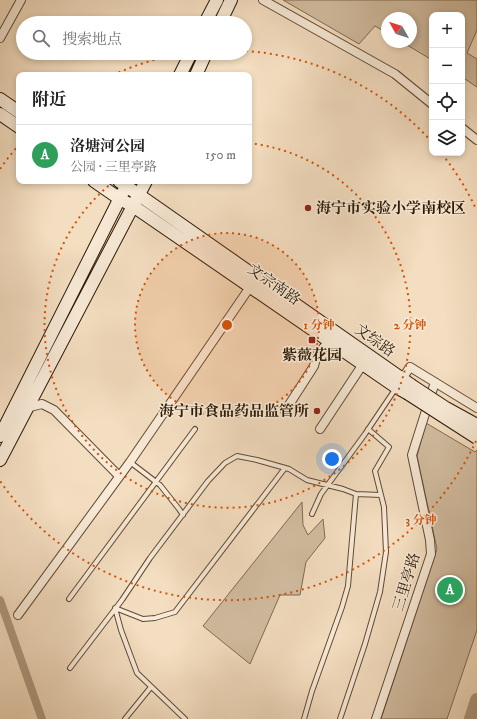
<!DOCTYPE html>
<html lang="zh">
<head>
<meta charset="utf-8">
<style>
  :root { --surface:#fff; --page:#f6f6f6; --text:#202124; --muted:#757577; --line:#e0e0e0; --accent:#1a73e8 }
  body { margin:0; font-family:"IM FELL DW Pica","Noto Serif SC",serif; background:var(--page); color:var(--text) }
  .controls { position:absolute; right:12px; top:12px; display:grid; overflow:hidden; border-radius:8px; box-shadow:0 2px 6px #0003 }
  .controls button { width:36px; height:36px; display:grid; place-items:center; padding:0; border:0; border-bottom:1px solid var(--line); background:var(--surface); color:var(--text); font:20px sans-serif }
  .compass { position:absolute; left:381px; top:12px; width:36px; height:36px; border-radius:50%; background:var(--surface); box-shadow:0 2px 6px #0003; rotate:309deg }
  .you { position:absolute; left:332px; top:459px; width:14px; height:14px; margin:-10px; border:3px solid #fff; border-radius:50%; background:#1a73e8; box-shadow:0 0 0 6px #1a73e833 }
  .badge { display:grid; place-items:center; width:26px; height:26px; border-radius:50%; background:var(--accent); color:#fff; font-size:13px; font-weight:700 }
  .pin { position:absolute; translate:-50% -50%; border:2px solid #fff; box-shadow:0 1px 4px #0006 }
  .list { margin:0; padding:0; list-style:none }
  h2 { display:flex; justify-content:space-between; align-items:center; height:52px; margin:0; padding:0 16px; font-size:17px }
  h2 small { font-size:13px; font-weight:400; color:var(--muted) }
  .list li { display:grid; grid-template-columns:26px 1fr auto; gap:12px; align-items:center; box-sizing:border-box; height:60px; padding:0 16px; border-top:1px solid var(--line) }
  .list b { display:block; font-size:15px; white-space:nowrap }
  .list p { margin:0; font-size:13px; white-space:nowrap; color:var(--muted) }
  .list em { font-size:13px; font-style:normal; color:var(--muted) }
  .icon { flex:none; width:22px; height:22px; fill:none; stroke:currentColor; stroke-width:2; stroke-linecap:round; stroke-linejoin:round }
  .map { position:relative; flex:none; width:477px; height:719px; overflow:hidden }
  .search { position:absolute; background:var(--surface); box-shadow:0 2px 6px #0003; left:16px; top:16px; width:236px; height:44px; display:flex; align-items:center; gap:10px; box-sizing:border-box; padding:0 14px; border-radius:22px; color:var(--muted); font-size:15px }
  .panel { position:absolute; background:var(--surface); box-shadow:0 2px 6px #0003; left:16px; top:72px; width:236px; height:112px; border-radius:8px }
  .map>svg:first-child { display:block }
</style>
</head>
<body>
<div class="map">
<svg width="477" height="719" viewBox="0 0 477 719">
  <rect width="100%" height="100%" fill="#f4dec1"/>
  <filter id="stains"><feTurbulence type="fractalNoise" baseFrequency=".005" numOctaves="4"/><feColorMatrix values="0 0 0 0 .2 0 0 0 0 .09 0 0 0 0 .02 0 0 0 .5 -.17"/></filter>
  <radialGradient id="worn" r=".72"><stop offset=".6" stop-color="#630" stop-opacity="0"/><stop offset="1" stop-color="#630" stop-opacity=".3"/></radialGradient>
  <!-- green -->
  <path fill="#d2bda1" stroke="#7f6b53" d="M283,0H477V30L467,53L477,59V87L462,77V15H432V60L402,42H411V18H387V33L375,26L359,44Z
    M426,423L475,452L477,450V630L447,719H381L437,549L417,456Z
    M302,502L303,525L308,535L323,519L325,538L306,562L300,595H280L250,664L203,626Z"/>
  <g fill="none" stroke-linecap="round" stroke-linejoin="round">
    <!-- canal -->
    <path stroke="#b09b81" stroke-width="8" d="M0,600L42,719"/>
    <!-- river -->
    <path stroke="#b09b81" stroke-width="14" d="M471,719L477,700"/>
    <defs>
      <path id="service" d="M130,462L160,485L179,509L183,515
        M312,514L321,494L365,434L396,388
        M69,599L195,429
        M115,608L143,619L155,618L175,612L285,468
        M115,608L121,630L137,673L185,719
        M70,668L122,600L150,558L208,481L225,463L237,456L257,460L289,469L307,480L343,489L356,494L381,495
        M125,719L151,687
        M304,719L312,691L342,607L348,586L356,494
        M340,719L365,644L380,592L386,552L384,507L375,471L389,447L368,429"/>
      <path id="minor" d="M263,0L395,74L432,104
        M0,38L21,0
        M462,128L477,140
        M400,382L410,367L477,408
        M26,408L42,404L54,410L119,476
        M285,411L314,366L317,355L329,341
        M320,429L363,364
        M18,615L130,462L250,287
        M376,719L431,554L430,540L412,455L435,382"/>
      <path id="secondary" d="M205,23L217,0
        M220,23L231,0
        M180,75L191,53
        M196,75L206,53
        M0,99L19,112
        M0,114L19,127
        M94,181L120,199L133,206L396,387L407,393
        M119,181L411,385
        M0,436L123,192
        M0,460L133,206L146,181"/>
    </defs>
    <!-- service casing -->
    <use href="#service" stroke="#5e4a34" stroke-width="6"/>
    <!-- minor casing -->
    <use href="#minor" stroke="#5e4a34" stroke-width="10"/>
    <!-- secondary casing -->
    <use href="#secondary" stroke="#2c1905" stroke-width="14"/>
    <!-- service -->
    <use href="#service" stroke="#f8ead7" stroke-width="4"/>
    <!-- minor -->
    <use href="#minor" stroke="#f8ead7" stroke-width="8"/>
    <!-- secondary -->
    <use href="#secondary" stroke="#f8ead7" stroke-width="12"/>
    <defs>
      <path id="secondary-bridge" d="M411,385L446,408L477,425
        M407,393L477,438"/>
    </defs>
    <!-- secondary-bridge casing -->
    <use href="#secondary-bridge" stroke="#2c1905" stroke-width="14" stroke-linecap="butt"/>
    <!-- secondary-bridge -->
    <use href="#secondary-bridge" stroke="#f8ead7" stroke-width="12"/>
  </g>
  <!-- distance rings -->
  <circle cx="227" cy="325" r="92" fill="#d5530b" fill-opacity=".12"/>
  <g fill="none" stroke="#d5530b" stroke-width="2" stroke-dasharray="2 4">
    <circle cx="227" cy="325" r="92"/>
    <path d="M249 143A183 183 0 1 1 113 182"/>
    <path d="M476 441A275 275 0 0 1 0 481M0 169A275 275 0 0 1 18 146M113 75A275 275 0 0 1 186 53M246 51A275 275 0 0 1 431 141M442 154A275 275 0 0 1 476 209"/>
  </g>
  <!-- markers -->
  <g fill="#8f2418" stroke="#f8ead7" stroke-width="1.5">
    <circle cx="308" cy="208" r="4"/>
    <rect x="308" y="336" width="8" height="8" rx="2"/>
    <circle cx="317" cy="411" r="4"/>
  </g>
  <g text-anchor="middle" stroke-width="3" stroke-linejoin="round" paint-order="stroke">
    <!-- poi labels -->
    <g font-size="15" font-weight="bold" fill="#2c1905" stroke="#f8ead7" text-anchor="start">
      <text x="316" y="213">海宁市实验小学南校区</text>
      <text x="312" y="360" text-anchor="middle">紫薇花园</text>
      <text x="309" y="416" text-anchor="end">海宁市食品药品监管所</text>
    </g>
    <!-- street labels -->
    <g font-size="15" fill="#2c1905" stroke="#f8ead7">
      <text transform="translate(274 284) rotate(35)" y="5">文宗南路</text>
      <text transform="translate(375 340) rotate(35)" y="5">文综路</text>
      <text transform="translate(406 582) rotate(-73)" y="5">三里亭路</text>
    </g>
  </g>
  <circle cx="227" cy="325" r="6" fill="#d5530b" stroke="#f8ead7" stroke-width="2"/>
  <g font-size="12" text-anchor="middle" font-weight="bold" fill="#d5530b" stroke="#f8ead7" stroke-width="3" stroke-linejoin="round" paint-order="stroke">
    <text x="319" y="329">1 分钟</text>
    <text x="410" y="329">2 分钟</text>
    <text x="421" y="524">3 分钟</text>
  </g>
  <rect width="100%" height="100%" filter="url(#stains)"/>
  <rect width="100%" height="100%" fill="url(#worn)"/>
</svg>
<div class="controls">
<button>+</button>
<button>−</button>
<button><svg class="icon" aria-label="locate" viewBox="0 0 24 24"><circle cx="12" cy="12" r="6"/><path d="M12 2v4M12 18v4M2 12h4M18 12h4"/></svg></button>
<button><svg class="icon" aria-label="layers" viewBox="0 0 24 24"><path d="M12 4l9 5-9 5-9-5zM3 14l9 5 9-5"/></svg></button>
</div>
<svg class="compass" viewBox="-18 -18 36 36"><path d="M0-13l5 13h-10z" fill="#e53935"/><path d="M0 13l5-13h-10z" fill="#757577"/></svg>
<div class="you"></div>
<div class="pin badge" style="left:450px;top:590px;background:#2e9e5b">A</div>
<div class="search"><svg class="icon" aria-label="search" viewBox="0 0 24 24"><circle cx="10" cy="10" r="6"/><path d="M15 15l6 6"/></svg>搜索地点</div>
<section class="panel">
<h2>附近<small></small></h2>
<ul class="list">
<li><span class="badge" style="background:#2e9e5b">A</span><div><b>洛塘河公园</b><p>公园 · 三里亭路</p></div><em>150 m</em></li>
</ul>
</section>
</div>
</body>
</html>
